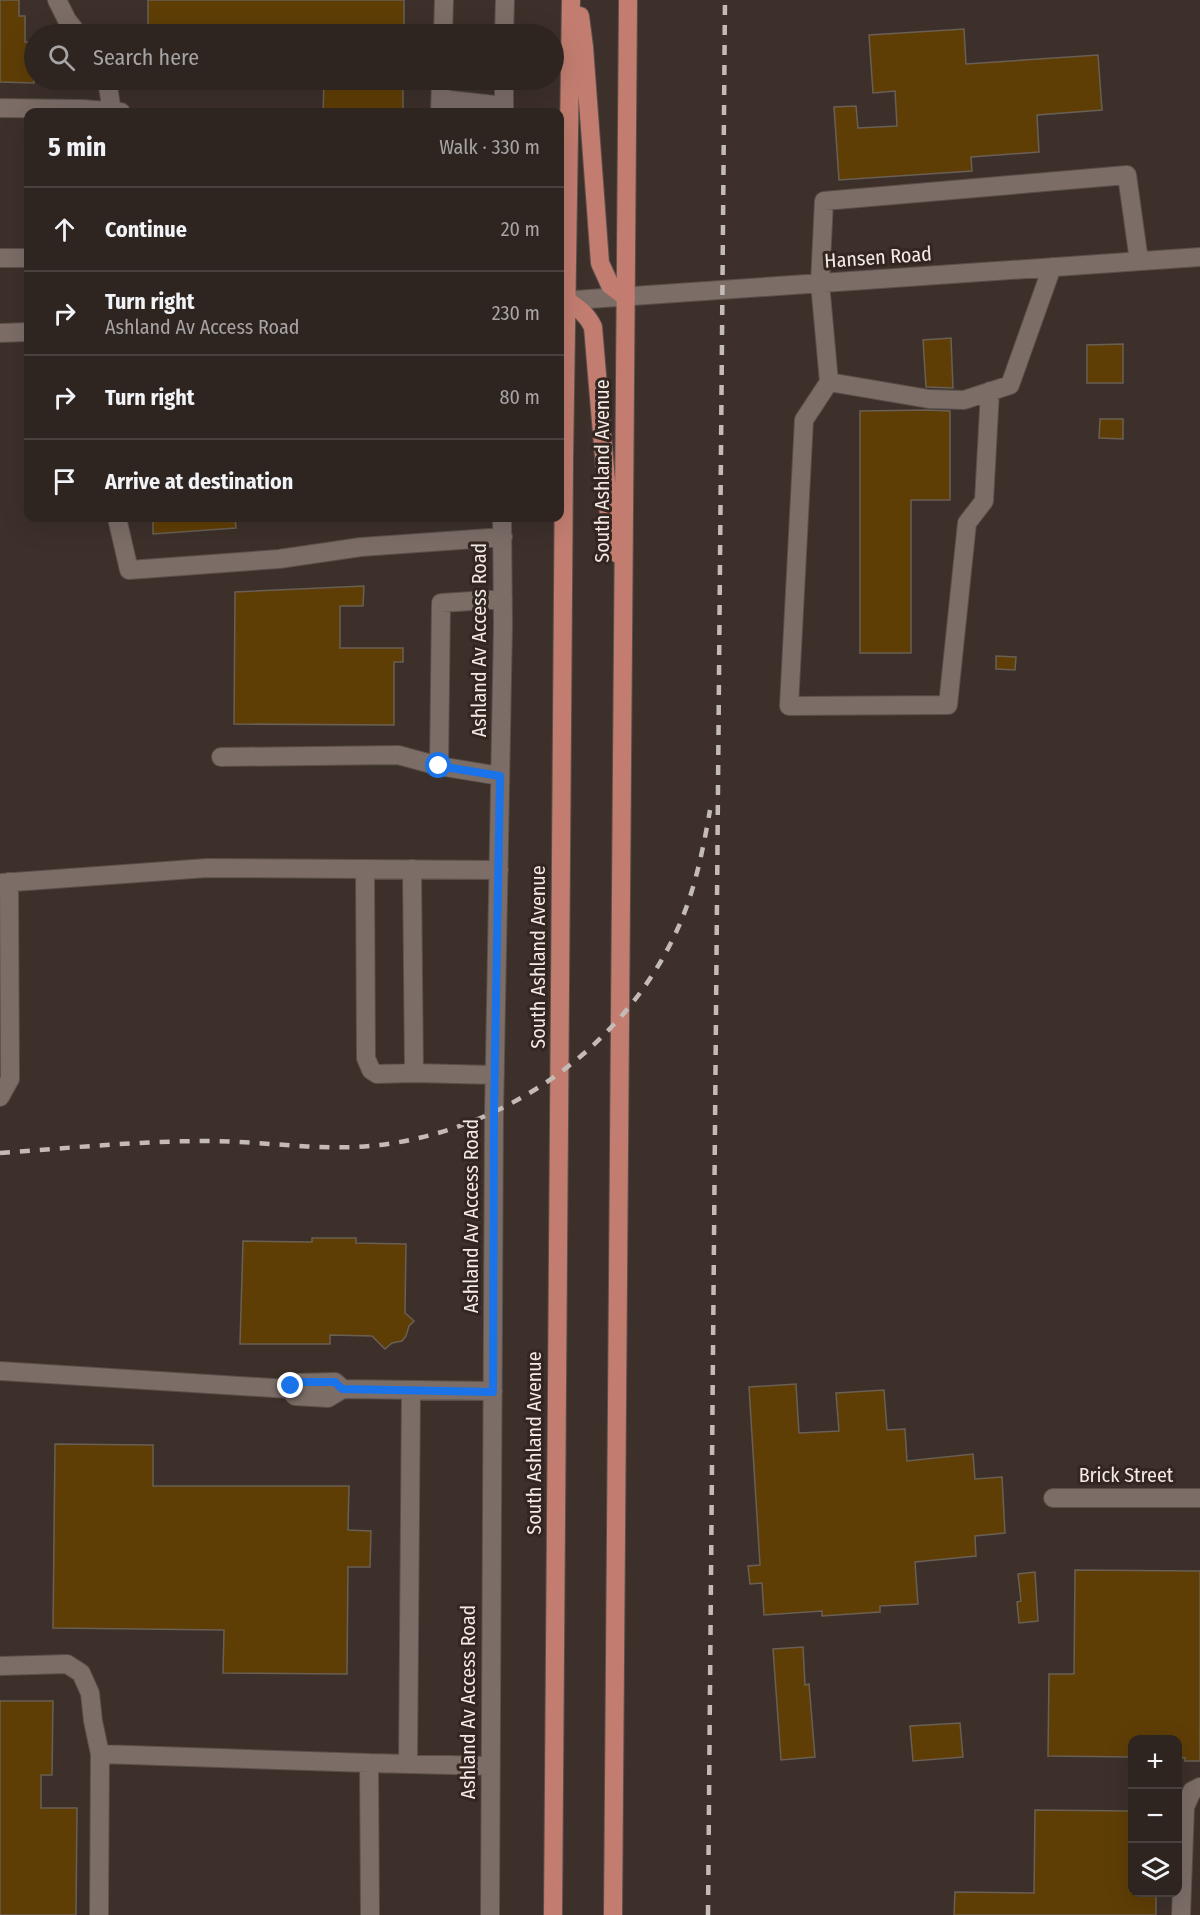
<!DOCTYPE html>
<html lang="en">
<head>
<meta charset="utf-8">
<style>
  :root { --surface:#2e2420; --page:#362c29; --text:#f1f3f6; --muted:#a7a4a5; --line:#49413e }
  body { margin:0; font-family:"Fira Sans Condensed",sans-serif; background:var(--page); color:var(--text) }
  .controls { position:absolute; right:18px; bottom:18px; display:grid; overflow:hidden; border-radius:12px; box-shadow:0 6px 24px #0002 }
  .controls button { width:54px; height:54px; display:grid; place-items:center; padding:0; border:0; border-bottom:2px solid var(--line); background:var(--surface); color:var(--text); font:30px sans-serif }
  .stop { position:absolute; width:18px; height:18px; margin:-14px; border:4px solid #1a73e8; border-radius:50%; background:#fff }
  .stop.end { background:#1a73e8; border-color:#fff; box-shadow:0 2px 6px #0008 }
  .list { margin:0; padding:0; list-style:none }
  h2 { display:flex; justify-content:space-between; align-items:center; height:78px; margin:0; padding:0 24px; font-size:26px }
  h2 small { font-size:20px; font-weight:400; color:var(--muted) }
  .list li { display:grid; grid-template-columns:39px 1fr auto; gap:18px; align-items:center; box-sizing:border-box; height:84px; padding:0 24px; border-top:2px solid var(--line) }
  .list b { display:block; font-size:22px; white-space:nowrap }
  .list p { margin:0; font-size:20px; white-space:nowrap; color:var(--muted) }
  .list em { font-size:20px; font-style:normal; color:var(--muted) }
  .icon { flex:none; width:33px; height:33px; fill:none; stroke:currentColor; stroke-width:2; stroke-linecap:round; stroke-linejoin:round }
  .map { position:relative; flex:none; width:1200px; height:1915px; overflow:hidden }
  .search { position:absolute; background:var(--surface); box-shadow:0 6px 24px #0002; left:24px; top:24px; width:540px; height:66px; display:flex; align-items:center; gap:15px; box-sizing:border-box; padding:0 21px; border-radius:33px; color:var(--muted); font-size:22px }
  .panel { position:absolute; background:var(--surface); box-shadow:0 6px 24px #0002; left:24px; top:108px; width:540px; height:414px; border-radius:12px }
  .map>svg:first-child { display:block }
</style>
</head>
<body>
<div class="map">
<svg width="1200" height="1915" viewBox="0 0 1200 1915">
  <rect width="100%" height="100%" fill="#3d302b"/>
  <!-- building -->
  <path fill="#5f3e06" stroke="#695f54" stroke-width="1.5" d="M0,0H19V16H25V42H34V83L0,82Z
    M148,0H404V34H148Z
    M964,29L966,64L1098,55L1102,110L1037,115L1039,152L971,157L972,171L839,180L834,107L856,106L858,128L897,126L895,91L873,93L869,35Z
    M324,80H403V112H323Z
    M951,338L953,388L926,387L923,340Z
    M1123,344V383H1087V345Z
    M927,410L950,411V500H911V653H860V411Z
    M1100,419H1123V439L1099,438Z
    M153,518H235L236,528L153,534Z
    M364,586L363,606H340V648H403V662H394V725L234,724L235,592Z
    M996,656L1016,657L1015,670L996,669Z
    M312,1238H356V1243L406,1244L405,1313L414,1321L409,1326L406,1336L402,1341L392,1343L385,1349L372,1336L330,1335V1344H240L243,1241L312,1242Z
    M796,1384L799,1433L839,1431L836,1393L884,1390L887,1430L905,1429L907,1461L973,1454L975,1479L1002,1477L1005,1533L975,1536L976,1556L915,1562L918,1604L880,1606V1612L822,1616V1611L764,1615L762,1583L750,1584L748,1566L760,1565L749,1387Z
    M55,1444L153,1445V1486H349L348,1530L371,1531L370,1567H348L347,1674L223,1673L224,1630L53,1628Z
    M1075,1570L1200,1571V1761H1185V1758L1178,1757V1740H1132V1757L1048,1756L1049,1674H1074Z
    M1035,1572L1038,1621L1019,1623L1017,1602L1021,1601L1018,1574Z
    M803,1647L805,1685L809,1684L815,1757L781,1760L773,1649Z
    M0,1701H53L52,1775H41V1808H77L76,1915H0Z
    M960,1723L963,1757L913,1761L910,1726Z
    M1035,1810L1132,1811V1893H1156V1915H954L955,1892L1034,1893Z"/>
  <g fill="none" stroke-linecap="round" stroke-linejoin="round">
    <defs>
      <path id="minor" d="M57,0L67,20L78,34
        M443,34L444,0
        M504,34L505,0
        M107,80L112,112
        M441,99L504,106
        M0,108L82,109
        M82,112V109L121,112
        M440,112L441,80
        M504,112V80
        M0,258H28
        M1052,267L1010,385L964,400L929,399L829,382L820,283L824,201L1127,175L1139,261
        M560,301L1200,257
        M0,333L28,332
        M829,382L804,420L789,706L948,705L967,523L984,501L990,391
        M117,518L129,570L279,559L361,547L503,537
        M221,757L398,755L439,766L500,776
        M439,766L441,603L503,599
        M365,869L366,1058L371,1070L377,1074L414,1073
        M412,869L414,1073L495,1075
        M0,883L207,868L499,870
        M0,1097L10,1079L9,882
        M0,1371L289,1389
        M343,1389L335,1382L294,1383L289,1389L295,1396L328,1398L343,1389L493,1391
        M1053,1498H1200
        M0,1666L67,1664L81,1673L90,1693L93,1721L100,1754
        M369,1763L490,1766
        M408,1764L411,1390
        M99,1915L100,1754L369,1763L370,1915
        M490,1915L494,1113L503,625L502,518
        M1181,1915L1185,1807L1192,1791L1200,1787"/>
      <path id="major" d="M580,16L584,47L600,263L610,285L626,297
        M566,300C578,308 587,314 593,327L610,528L618,554
        M553,1915L564,460L571,0
        M613,1915L628,0"/>
    </defs>
    <!-- minor casing -->
    <use href="#minor" stroke="#5a4f4a" stroke-width="20"/>
    <!-- major casing -->
    <use href="#major" stroke="#5a4f4a" stroke-width="20"/>
    <!-- minor -->
    <use href="#minor" stroke="#7c6d67" stroke-width="18"/>
    <!-- major -->
    <use href="#major" stroke="#c27d70" stroke-width="18"/>
    <!-- rail -->
    <path stroke="#c5bbb6" stroke-width="4.5" stroke-dasharray="10 10" stroke-linecap="butt" d="M0,1153C69,1148 139,1141 208,1141C266,1141 322,1152 380,1145C508,1129 625,1046 678,928C695,890 703,850 710,810
      M708,1915L725,0"/>
  </g>
  <g fill="none" stroke-linecap="round" stroke-linejoin="round">
    <!-- route -->
    <path stroke="#1a73e8" stroke-width="8" d="M291,1386L297,1382H335L342,1389L493,1392L494,1113L500,776L439,766"/>
  </g>
  <g text-anchor="middle" stroke-width="6" stroke-linejoin="round" paint-order="stroke">
    <!-- street labels -->
    <g font-size="20" fill="#f4ebe7" stroke="#332621">
      <text transform="translate(878 257) rotate(-4)" y="7">Hansen Road</text>
      <text transform="translate(602 471) rotate(-90)" y="7">South Ashland Avenue</text>
      <text transform="translate(479 640) rotate(-90)" y="7">Ashland Av Access Road</text>
      <text transform="translate(538 957) rotate(-90)" y="7">South Ashland Avenue</text>
      <text transform="translate(471 1216) rotate(-90)" y="7">Ashland Av Access Road</text>
      <text transform="translate(534 1443) rotate(-90)" y="7">South Ashland Avenue</text>
      <text x="1126" y="1482">Brick Street</text>
      <text transform="translate(468 1702) rotate(-90)" y="7">Ashland Av Access Road</text>
    </g>
  </g>
</svg>
<div class="controls">
<button>+</button>
<button>−</button>
<button><svg class="icon" aria-label="layers" viewBox="0 0 24 24"><path d="M12 4l9 5-9 5-9-5zM3 14l9 5 9-5"/></svg></button>
</div>
<div class="stop" style="left:439px;top:766px"></div>
<div class="stop end" style="left:291px;top:1386px"></div>
<div class="search"><svg class="icon" aria-label="search" viewBox="0 0 24 24"><circle cx="10" cy="10" r="6"/><path d="M15 15l6 6"/></svg>Search here</div>
<section class="panel">
<h2>5 min<small>Walk · 330 m</small></h2>
<ul class="list">
<li><svg class="icon" aria-label="ahead" viewBox="0 0 24 24"><path d="M12 20V5M6 11l6-6 6 6"/></svg><div><b>Continue</b></div><em>20 m</em></li>
<li><svg class="icon" aria-label="right" viewBox="0 0 24 24"><path d="M7 20v-9h11M14 6l5 5-5 5"/></svg><div><b>Turn right</b><p>Ashland Av Access Road</p></div><em>230 m</em></li>
<li><svg class="icon" aria-label="right" viewBox="0 0 24 24"><path d="M7 20v-9h11M14 6l5 5-5 5"/></svg><div><b>Turn right</b></div><em>80 m</em></li>
<li><svg class="icon" aria-label="arrive" viewBox="0 0 24 24"><path d="M6 21V4h12l-3 4 3 4H6"/></svg><div><b>Arrive at destination</b></div></li>
</ul>
</section>
</div>
</body>
</html>
